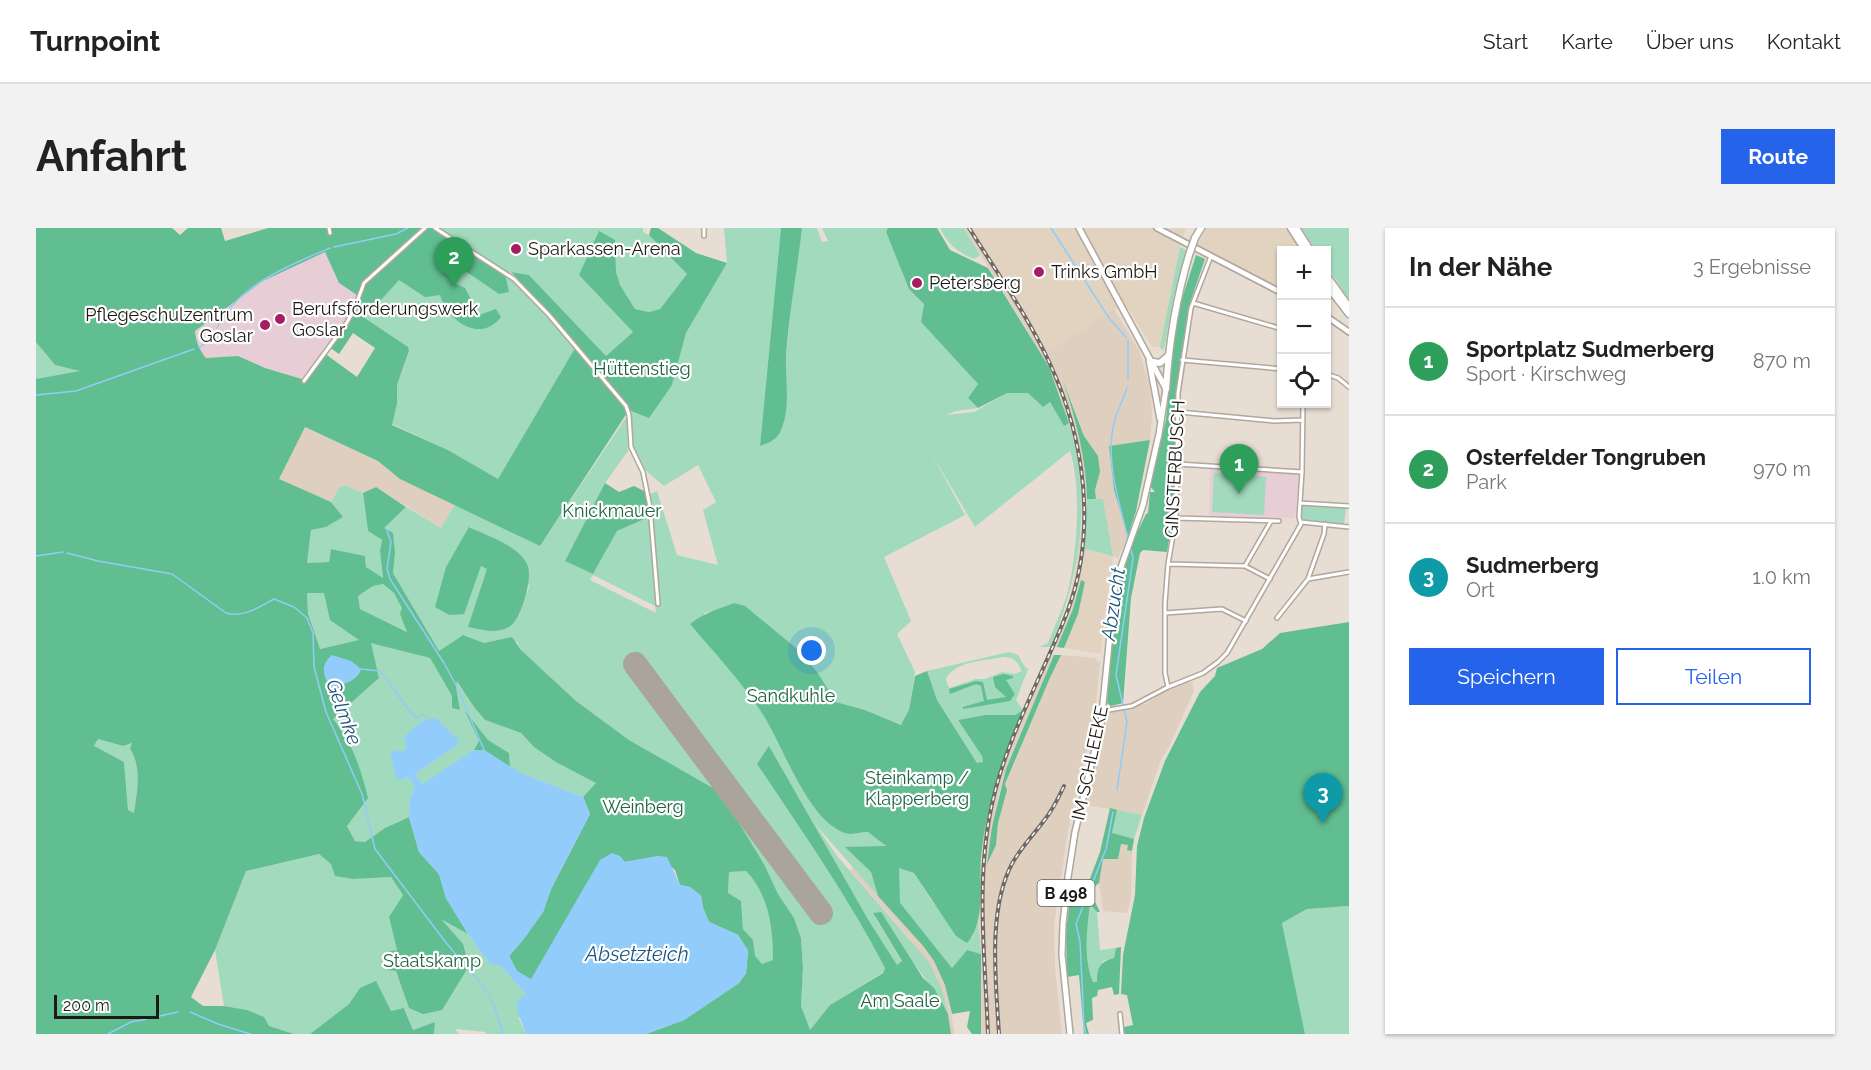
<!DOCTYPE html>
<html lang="de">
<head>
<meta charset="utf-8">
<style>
  :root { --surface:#fff; --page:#f2f2f2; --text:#222; --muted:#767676; --line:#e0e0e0; --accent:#2563eb }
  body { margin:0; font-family:Raleway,sans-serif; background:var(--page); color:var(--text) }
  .controls { position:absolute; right:18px; top:18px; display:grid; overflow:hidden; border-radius:0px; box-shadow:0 2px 4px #0004 }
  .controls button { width:54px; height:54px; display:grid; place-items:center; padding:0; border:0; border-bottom:2px solid var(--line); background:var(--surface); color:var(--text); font:30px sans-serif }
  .scale { position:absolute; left:18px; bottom:15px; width:105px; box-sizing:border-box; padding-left:6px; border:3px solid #1d1a16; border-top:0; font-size:16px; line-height:21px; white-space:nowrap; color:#1d1a16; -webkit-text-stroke:4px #fff; paint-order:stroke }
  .you { position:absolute; left:776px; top:423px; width:21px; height:21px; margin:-15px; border:4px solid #fff; border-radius:50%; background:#1a73e8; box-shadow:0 0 0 9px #1a73e833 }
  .badge { display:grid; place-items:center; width:39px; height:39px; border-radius:50%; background:var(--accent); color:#fff; font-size:20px; font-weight:700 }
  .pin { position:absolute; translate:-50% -50px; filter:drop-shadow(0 2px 3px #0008) }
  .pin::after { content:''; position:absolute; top:32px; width:21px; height:18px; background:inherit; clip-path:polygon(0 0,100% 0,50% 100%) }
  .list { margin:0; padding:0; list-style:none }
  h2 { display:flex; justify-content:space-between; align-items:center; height:78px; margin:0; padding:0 24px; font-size:26px }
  h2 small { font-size:20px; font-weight:400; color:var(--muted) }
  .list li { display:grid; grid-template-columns:39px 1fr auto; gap:18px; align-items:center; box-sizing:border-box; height:108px; padding:0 24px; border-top:2px solid var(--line) }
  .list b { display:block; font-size:22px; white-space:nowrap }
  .list p { margin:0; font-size:20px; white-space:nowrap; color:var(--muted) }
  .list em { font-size:20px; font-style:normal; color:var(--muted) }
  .actions { display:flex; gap:12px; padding:18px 24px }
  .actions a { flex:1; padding:14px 0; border:2px solid var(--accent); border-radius:0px; text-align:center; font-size:21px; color:var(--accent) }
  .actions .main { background:var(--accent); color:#fff }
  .icon { flex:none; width:33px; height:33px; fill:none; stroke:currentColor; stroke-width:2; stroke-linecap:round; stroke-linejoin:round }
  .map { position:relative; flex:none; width:1313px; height:806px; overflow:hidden; border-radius:0px }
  header { display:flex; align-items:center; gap:36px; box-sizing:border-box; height:84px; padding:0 30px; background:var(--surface); border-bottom:2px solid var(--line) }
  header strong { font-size:28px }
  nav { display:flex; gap:33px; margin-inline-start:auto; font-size:21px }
  .intro { display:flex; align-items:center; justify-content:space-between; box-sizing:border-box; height:144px; padding:0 36px }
  h1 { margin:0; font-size:42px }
  .button { padding:15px 27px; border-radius:0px; background:var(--accent); color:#fff; font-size:21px; font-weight:700 }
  main { display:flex; gap:36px; padding:0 36px }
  aside { flex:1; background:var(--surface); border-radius:0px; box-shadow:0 2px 4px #0004 }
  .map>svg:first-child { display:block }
</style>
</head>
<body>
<header>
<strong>Turnpoint</strong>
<nav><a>Start</a><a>Karte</a><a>Über uns</a><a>Kontakt</a></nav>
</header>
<div class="intro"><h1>Anfahrt</h1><a class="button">Route</a></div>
<main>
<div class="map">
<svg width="1313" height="806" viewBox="0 0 1313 806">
  <rect width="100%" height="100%" fill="#e7ddd3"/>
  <!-- commercial -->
  <path fill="#e1d3c0" d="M937,0H1150L1144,19L1124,119H1116L1092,80L1078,81L1013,124Z
    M1170,0H1252L1265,22H1246L1245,61L1161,18Z
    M1049,321L1077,328L1066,408L1065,426L1028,420L1042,386L1049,354L1045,352Z"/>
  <!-- built -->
  <path fill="#decfbf" d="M928,0H937L1013,124L1078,81L1103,122L1112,152L1115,168L1116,189L1114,212L1073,218L1078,262L1092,308L1082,330L1077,328L1067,271H1060L1059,262L1064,244L1062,228L1048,208L1030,159L1047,221L1052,280L1050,312L1045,352L1037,381L1021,419H1015L1032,377L1039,346L1046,295L1044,251L1036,207L1023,163L987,95Z
    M268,199L342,233L364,251L419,276L405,300L340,259L327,265L309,257L303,260L295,274L243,252Z
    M1012,426L1018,427L970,541L963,567L951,633L960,617L962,595L971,562L969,557L1013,452L1025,427L1060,430L1061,434L1064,433L1059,487L1033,597L1018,697L1019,740L1026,806H945V726L942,693L945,630L949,598L967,533Z
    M1152,454H1156L1158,463L1132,521L1124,534L1106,587L1051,577L1073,486L1081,482H1092L1104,475L1110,476L1134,459Z
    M1084,616L1092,617L1091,622L1096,623L1095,671L1091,685L1067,683L1063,655L1067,631H1082Z
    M817,639L888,719L898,733L909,757L919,806H915L912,786L901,749L874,711L814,642Z"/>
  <!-- education -->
  <path fill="#e6cdd6" d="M289,24L303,55L324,69L309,100L270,153L229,140L202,128L170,130L163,122L159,103L227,53Z
    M1174,240L1263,245L1259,290L1173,288Z"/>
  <!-- green -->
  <path fill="#a1dabc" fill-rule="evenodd" d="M404,0H607V4L613,7L651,46L624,81L613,84L599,81L584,57L580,44L579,12L543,47L597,104L570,128L493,47L475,44L469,46L492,67L539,120L462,251L412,222L356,196L361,176V157L373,124L318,83L324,69L365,24L468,46Z
    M688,0H745L724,218L738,212L750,185V131L757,57L766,0H781L786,14L792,13L786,0H852L850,4L873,61L888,76L885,94L942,156L932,170L942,180L920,183L910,187L938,184L971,165H992L1007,179L1014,174L1028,198L1033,195C1056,277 1045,341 1015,419H1003L1012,415C1018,399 1026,383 1031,367C1041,329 1046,260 1034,223L939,299L895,225L929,287L848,329L875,393L861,406L879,444L873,482L866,497L829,482L800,474C778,440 757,417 725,392C715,385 710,378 698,375L680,383L668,385L701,451L726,484L747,523L815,606L832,604L851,619H810L835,644L842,668L779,596L801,628L893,734L905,759L912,786C892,750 864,718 837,686L866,734L861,737L833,693L733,519L721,536C766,603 813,668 849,740L847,744L794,777L773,803L765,778L767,740L765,710L758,690L742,666L728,636L684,564L593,512L540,473L485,422L481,414L469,412L448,415L427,407L403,423L357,345L359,325L347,300L370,279L405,300L419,276L504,318L591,188L592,223L569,255L529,333L557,346L581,303L613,289L614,266L621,263L641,327L682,337L667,282L680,274L662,237L628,258L608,241L596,216L593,181L636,157L650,105L691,35ZM434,299L484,326L493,359L483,387L451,340L444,338L410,339ZM557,347L619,378L620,385L554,352Z
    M904,0H928L944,27L938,31C921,24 913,17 904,0Z
    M1265,0H1313V72L1291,38L1290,22H1280Z
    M1144,19L1150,22V24L1138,68L1128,121L1126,122L1124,119Z
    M0,114L19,137L46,143L0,151Z
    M1178,245L1230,249L1228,287L1176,284Z
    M309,257L327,265L332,303L346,312L344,323L347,351L330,339L329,328L295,321L293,334L271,335L275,302L290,299L307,289L295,274L303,260Z
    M1051,271H1067L1077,328L1049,321Z
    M1266,275L1310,279L1308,297L1264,293Z
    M347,356L358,365L367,380L364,387L372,404L324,381L322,368L337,358Z
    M271,365H289L324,412L283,421L272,386Z
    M334,414L394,430L416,468V480L424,482L420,459L421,452L438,479L449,492L485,505L498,519L560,555L547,569L485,545L474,539L473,525L452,512L431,486L443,513L438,522L386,556L379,546L420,518L371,519L366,525L364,552L372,549L379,559L374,570L373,589L349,600L329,614L319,613L311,597L297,491L343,450Z
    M973,424L982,427L989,439L992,441L980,472L987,482L979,487H949L922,492L946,528L948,535H941L901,472L891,443ZM967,429C978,429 981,433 986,443L979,446L966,444L949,451H940L913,460L910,451C919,433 948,433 967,429Z
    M62,511L87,518L96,515L94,521C106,539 100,563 99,585L92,583L88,534L58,519Z
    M1081,582L1106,587L1098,611L1076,606Z
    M283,626L317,651L355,649L367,667L353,689L361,722L349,724L364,751L373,780L403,689L432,706L454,736L465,738L490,766L483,791L490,806H449L450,804L419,801L423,806H398L399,794L377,802L369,781L355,783L322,763L313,776L274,806H258L233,798L211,782L188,778L179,722L210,643Z
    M863,639L878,645L898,676L936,710L942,693L945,726L931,722L916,740L863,675Z
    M710,643C733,667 737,700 737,732L726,736L718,728L717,712L707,701L705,673L692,666L693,644Z
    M1054,675L1061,684L1064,722L1080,720L1078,730L1067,733L1061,754H1057C1047,730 1051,701 1054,675Z
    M1313,678V806H1269L1246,695L1271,681Z"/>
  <!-- forest -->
  <path fill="#61be91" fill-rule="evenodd" d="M0,0H136L144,7L152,0H185L189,13L232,0H404L469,46L473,64L463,66L425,40L414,38L412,46L416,54L429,60L443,87L460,81L465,89C444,116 412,93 404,67L389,69L363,52L334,84L326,80L324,69L303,55L289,24L227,53L159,103C160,113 163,122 170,130L202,128L229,140L269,152L288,125L321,149L339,120L317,105L303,126L293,119L309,100L318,83L372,119L373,123L361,157V176L356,197L412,222L462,251L539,120L580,165L516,87L475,44L493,47L570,128L597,104L543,47L563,3L579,12L580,44L584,57L599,81L613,84L624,81L651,46L613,7L615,0H622L660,25L691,35L650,105L636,157L613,190L593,182L504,318L364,251L342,233L269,199L243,251L295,274L307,289L290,299L275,302L271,335L293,334L295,321L329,328L330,339L347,350L344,323L346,312L332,303L327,265L340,259L370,279L348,300L357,305L359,325L357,345L403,423L427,407L448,415L476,409L485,422L540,473L593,512L684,564L728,636L742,666L758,690L765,710L767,740L765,778L774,802L794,777L847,745L849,740C812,668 766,603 721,536L733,518L833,693L861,737L866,733L837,685L845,684L887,750L898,760L912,786L915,806H610L648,792L703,755L710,745L712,723L702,707L673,694L667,680L665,668L654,659L644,657L639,642L623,628L589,634L504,738L495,752L481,743L473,728L487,712L507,684L515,661L554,586L547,569L560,555L520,534L498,519L485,505L449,492L438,479L421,453L420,459L424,482L416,480V468L394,430L335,415L343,450L297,491C316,514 325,541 332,570L311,598L319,613L329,614L349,600L373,589L383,624L403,646L410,670L432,706L405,691L427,716L433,738L406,782L387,786L373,780L360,743L351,742L349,724L361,722L353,689L367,667L355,649L317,651L299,648L295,636L283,626L210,643L179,722L155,769L167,778H188L211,782L228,789L233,798L258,806H0V151L44,143L19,137L0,114ZM347,356L358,365L366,380L364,386L371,404L324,381L322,368L337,358ZM271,365H288L294,392L323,412L284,421L272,386ZM62,511L87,518L96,515L94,521C106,539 101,564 98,585L92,582L88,534L58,518ZM710,643C733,667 737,700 737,732L726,736L719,728L717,712L707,701L705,673L692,665L693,644Z
    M745,0H766C761,43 753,85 750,129C749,153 755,179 745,202C741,212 733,215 724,218Z
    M852,0H901L914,22L952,40L1013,139L1033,195L1028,198L1014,174L1007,179L992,165H971L942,180L932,170L942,156L885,94L888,76L873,61L850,4Z
    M1160,27L1169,31L1154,75L1145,127L1141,165L1137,289L1131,324L1107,322L1104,325L1095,370L1087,475L1075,478L1071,475C1074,439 1074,393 1081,359C1087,334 1099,309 1110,286L1112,285L1114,264H1119L1114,258L1130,192L1137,117L1146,71Z
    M1027,153L1048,208L1062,228L1064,244L1059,262L1060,271H1051C1050,229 1040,192 1027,153Z
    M1114,212L1100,283L1092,308L1078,262L1073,218Z
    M569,255L583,264L598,258L614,266L613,289L581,303L557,346L529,333Z
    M433,299C451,308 482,317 491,336C498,348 485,393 473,399C460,406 446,402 432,399L451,341L445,338L428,386L413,387L399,379L410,339Z
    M1045,352L1049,354L1042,386L1028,420L1021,419L1037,381Z
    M698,375L709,378L761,421L781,444L800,474L829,482L865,497L873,482L879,448L891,443L901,472L941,535L947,534L946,528L922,492L949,487H979L987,482C968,530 950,577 945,629C943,654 950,695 931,715L920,708L878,645L863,640L864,675L916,740L931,722L945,726V806H936L931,799L934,783L916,786L909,757L898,733L888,719L842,668L835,644L809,619L850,618L832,604C826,604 819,606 814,606C773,600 746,513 724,482C703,451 678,424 654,396C669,384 681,382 698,375Z
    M1313,394V678L1271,681L1246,695L1269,806H1088V799L1097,797L1091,767L1085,766L1087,727L1099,667L1101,618L1108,590L1129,533L1164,464L1179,448L1181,440L1226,421L1244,405Z
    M1018,427H1025L1013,452L969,556L971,562L962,595L960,617L951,636L956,599L970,541Z
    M967,446L977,448V450L970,452L979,466L974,473L927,481V479L948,473L945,458L940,456L914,466L913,461L940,453L947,454L951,472L970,469L959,459L957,449Z
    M429,483L452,512L473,525L474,539L448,522H438L443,513Z
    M1074,580L1081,582L1076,605L1098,611L1096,623L1091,622L1092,617L1085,616L1082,631H1067L1063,655L1058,659L1052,656L1064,624Z
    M1036,654L1052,660L1064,684H1061L1054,676C1051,701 1047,730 1057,754H1061C1061,739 1064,734 1078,730L1080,720L1085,719L1083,766L1078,767L1076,759L1062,762L1061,768L1056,770L1057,792L1050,795L1053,806H1048L1043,747L1031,749L1030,704Z
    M340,753L355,783L368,780L377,802L399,794L398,806H274L313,776L324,760Z"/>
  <!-- water -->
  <path fill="#91ccfa" d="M296,427L315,433L325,441C322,453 308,455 298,461C287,452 283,437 296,427Z
    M400,490L423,512L420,518L379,546L386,556L438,522H448L485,545L547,569L554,586L515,661L507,684L487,712L473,728L481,743L495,751L564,632L576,625L584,628L589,634L623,628L631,629L644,657L654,659L665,668L667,680L673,694L702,707L712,722L710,745L703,755L648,792L610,806H490L481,782L482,772L490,766L465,738L454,736L432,706L410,670L403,646L383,624L373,589L374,570L379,559L372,549L364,552L361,551L354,527L359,522L366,524L371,519L368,510C375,500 388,490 400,490Z"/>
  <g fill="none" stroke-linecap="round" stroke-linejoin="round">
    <!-- stream -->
    <path stroke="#91ccfa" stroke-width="1.5" d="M1015,0L1073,90L1090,109
      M298,19L360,6L372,0
      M181,100C201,58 253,37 294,20
      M163,119L167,117L179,105
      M1092,151V112
      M1091,160C1087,172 1081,183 1078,195C1069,233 1083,274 1092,310
      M0,167L40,163L158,121
      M350,300L355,314L351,341L354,351L408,435L421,459L448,522
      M31,325L62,333L136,346L190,385C208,390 223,379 238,371L258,379L271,390L277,405L278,439L290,484L326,566L339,621L411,716L448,759L458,777L467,806
      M0,328L27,324
      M325,441L344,443C355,454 371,485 381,490L386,486L391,491
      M1081,562L1091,494L1080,447L1097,330L1094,317
      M154,784L182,796L214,806
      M119,789L142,784
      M72,806L95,794L111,791
      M1050,806L1048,798L1044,713L1040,696L1070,621L1077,584"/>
    <!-- runway -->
    <path stroke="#aba49b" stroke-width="24" d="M599,436L785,685"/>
    <defs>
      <path id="street" d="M293,0L294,5
        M399,0L478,51L513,87L590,178L593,187L595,219L607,244L614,279L622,376
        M668,0V8
        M1157,75L1246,101
        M1146,132L1246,141
        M1290,146L1302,150L1313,159
        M268,153L310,96L318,82L328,55L389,0
        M1143,184L1238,193L1267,192
        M1142,236L1266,244
        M1264,275L1313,278
        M1140,290L1243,293
        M1265,294L1313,299
        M1132,336L1209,338L1234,351
        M1209,338L1235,293
        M1272,351L1313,344
        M1129,385L1186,381L1210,393
        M1241,390L1272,351L1288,306L1289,296
        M1132,459L1129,445V375L1132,336L1140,290L1142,165L1155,80L1175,28
        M1067,483L1096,478L1132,459L1167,445L1182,434L1191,425L1265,296L1263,289L1266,244L1267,176
        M1084,786L1086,806"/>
      <path id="secondary" d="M1121,0L1246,65
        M1290,88L1313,104"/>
      <path id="primary" d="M1113,132L1124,191
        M1034,806L1026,727L1027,696L1032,649L1039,604L1065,496L1079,356L1107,277L1123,206L1130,161L1043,0"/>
      <path id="highway" d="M1255,0L1269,22
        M1260,0L1274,22
        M1159,10L1165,0
        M1290,47L1313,79
        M1290,56L1313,86
        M1117,134L1124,135L1131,129
        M1130,161C1133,114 1140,71 1153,27"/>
    </defs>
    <!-- street casing -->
    <use href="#street" stroke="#b0a79d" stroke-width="6"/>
    <!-- secondary casing -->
    <use href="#secondary" stroke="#b0a79d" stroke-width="8"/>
    <!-- primary casing -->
    <use href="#primary" stroke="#b0a79d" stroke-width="8"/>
    <!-- highway casing -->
    <use href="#highway" stroke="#b0a79d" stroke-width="9"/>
    <!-- street -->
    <use href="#street" stroke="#fff" stroke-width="3"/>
    <!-- secondary -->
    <use href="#secondary" stroke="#fff" stroke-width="4.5"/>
    <!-- primary -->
    <use href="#primary" stroke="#fff" stroke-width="5"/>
    <!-- highway -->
    <use href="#highway" stroke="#fff" stroke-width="6"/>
    <defs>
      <path id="rail" d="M933,0C960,43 993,90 1014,136C1049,211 1061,304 1032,382C1008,445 972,506 957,572C939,648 949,728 952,806
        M963,806C960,755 951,680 977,634C985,620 997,607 1007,594C1016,583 1022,571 1028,558"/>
    </defs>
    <!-- rail casing -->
    <use href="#rail" stroke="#6f6a63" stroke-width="4"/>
    <!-- rail -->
    <use href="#rail" stroke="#fff" stroke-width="1.5" stroke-dasharray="4.5" stroke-linecap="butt"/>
    <defs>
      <path id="highway-bridge" d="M1153,27L1159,10"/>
    </defs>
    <!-- highway-bridge casing -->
    <use href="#highway-bridge" stroke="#b0a79d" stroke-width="9" stroke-linecap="butt"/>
    <!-- highway-bridge -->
    <use href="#highway-bridge" stroke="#fff" stroke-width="6"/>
  </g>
  <!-- markers -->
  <g fill="#a61d64" stroke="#fff" stroke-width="2">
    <circle cx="480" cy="21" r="6"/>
    <circle cx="1003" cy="44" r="6"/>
    <circle cx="881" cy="55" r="6"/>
    <circle cx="244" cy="91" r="6"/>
    <circle cx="229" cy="97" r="6"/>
  </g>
  <g text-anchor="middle" stroke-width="4.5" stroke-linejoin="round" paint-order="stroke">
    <!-- shield labels -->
    <rect fill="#fff" stroke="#615f5c" stroke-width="1.5" x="1001.5" y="652" width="57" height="26" rx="4.5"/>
    <g font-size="16" font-weight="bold" fill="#1d1a16">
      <text x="1030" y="671">B 498</text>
    </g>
    <!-- poi labels -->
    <g font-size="18" fill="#1d1a16" stroke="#fff" text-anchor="start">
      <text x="492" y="27">Sparkassen-Arena</text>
      <text x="1015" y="50">Trinks GmbH</text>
      <text x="893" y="61">Petersberg</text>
      <text x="256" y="87">Berufsförderungswerk<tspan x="256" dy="21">Goslar</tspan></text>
      <text x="217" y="93" text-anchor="end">Pflegeschulzentrum<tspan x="217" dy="21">Goslar</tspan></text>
    </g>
    <!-- park labels -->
    <g font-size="18" fill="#1f6345" stroke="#fff">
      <text x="606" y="147">Hüttenstieg</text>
      <text x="576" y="289">Knickmauer</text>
      <text x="755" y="474">Sandkuhle</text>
      <text x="881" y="556">Steinkamp /<tspan x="881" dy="21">Klapperberg</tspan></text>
      <text x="607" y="585">Weinberg</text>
      <text x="396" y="739">Staatskamp</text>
      <text x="864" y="779">Am Saale</text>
    </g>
    <!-- street labels -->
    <g font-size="18" fill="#1d1a16" stroke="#fff">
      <text transform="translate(1139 241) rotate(-87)" y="6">GINSTERBUSCH</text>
      <text transform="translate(1054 535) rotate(-78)" y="6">IM SCHLEEKE</text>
    </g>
    <!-- water labels -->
    <g font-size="20" font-style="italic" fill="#1e557b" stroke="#fff">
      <text transform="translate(1077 376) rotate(-82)" y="7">Abzucht</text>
      <text transform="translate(308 484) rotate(70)" y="7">Gelmke</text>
      <text x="601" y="733">Absetzteich</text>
    </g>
  </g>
</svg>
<div class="controls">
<button>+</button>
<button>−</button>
<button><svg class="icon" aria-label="locate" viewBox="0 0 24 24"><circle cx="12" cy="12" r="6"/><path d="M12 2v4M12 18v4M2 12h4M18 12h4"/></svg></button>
</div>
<div class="scale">200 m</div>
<div class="you"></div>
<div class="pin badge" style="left:1203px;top:266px;background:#2e9e5b">1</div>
<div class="pin badge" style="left:418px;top:59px;background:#2e9e5b">2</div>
<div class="pin badge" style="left:1287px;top:595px;background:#0f9aa8">3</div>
</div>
<aside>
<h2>In der Nähe<small>3 Ergebnisse</small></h2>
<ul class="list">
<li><span class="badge" style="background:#2e9e5b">1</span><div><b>Sportplatz Sudmerberg</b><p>Sport · Kirschweg</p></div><em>870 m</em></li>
<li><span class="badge" style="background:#2e9e5b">2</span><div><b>Osterfelder Tongruben</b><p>Park</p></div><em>970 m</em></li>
<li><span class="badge" style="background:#0f9aa8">3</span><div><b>Sudmerberg</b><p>Ort</p></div><em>1.0 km</em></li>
</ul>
<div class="actions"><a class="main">Speichern</a><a>Teilen</a></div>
</aside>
</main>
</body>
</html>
